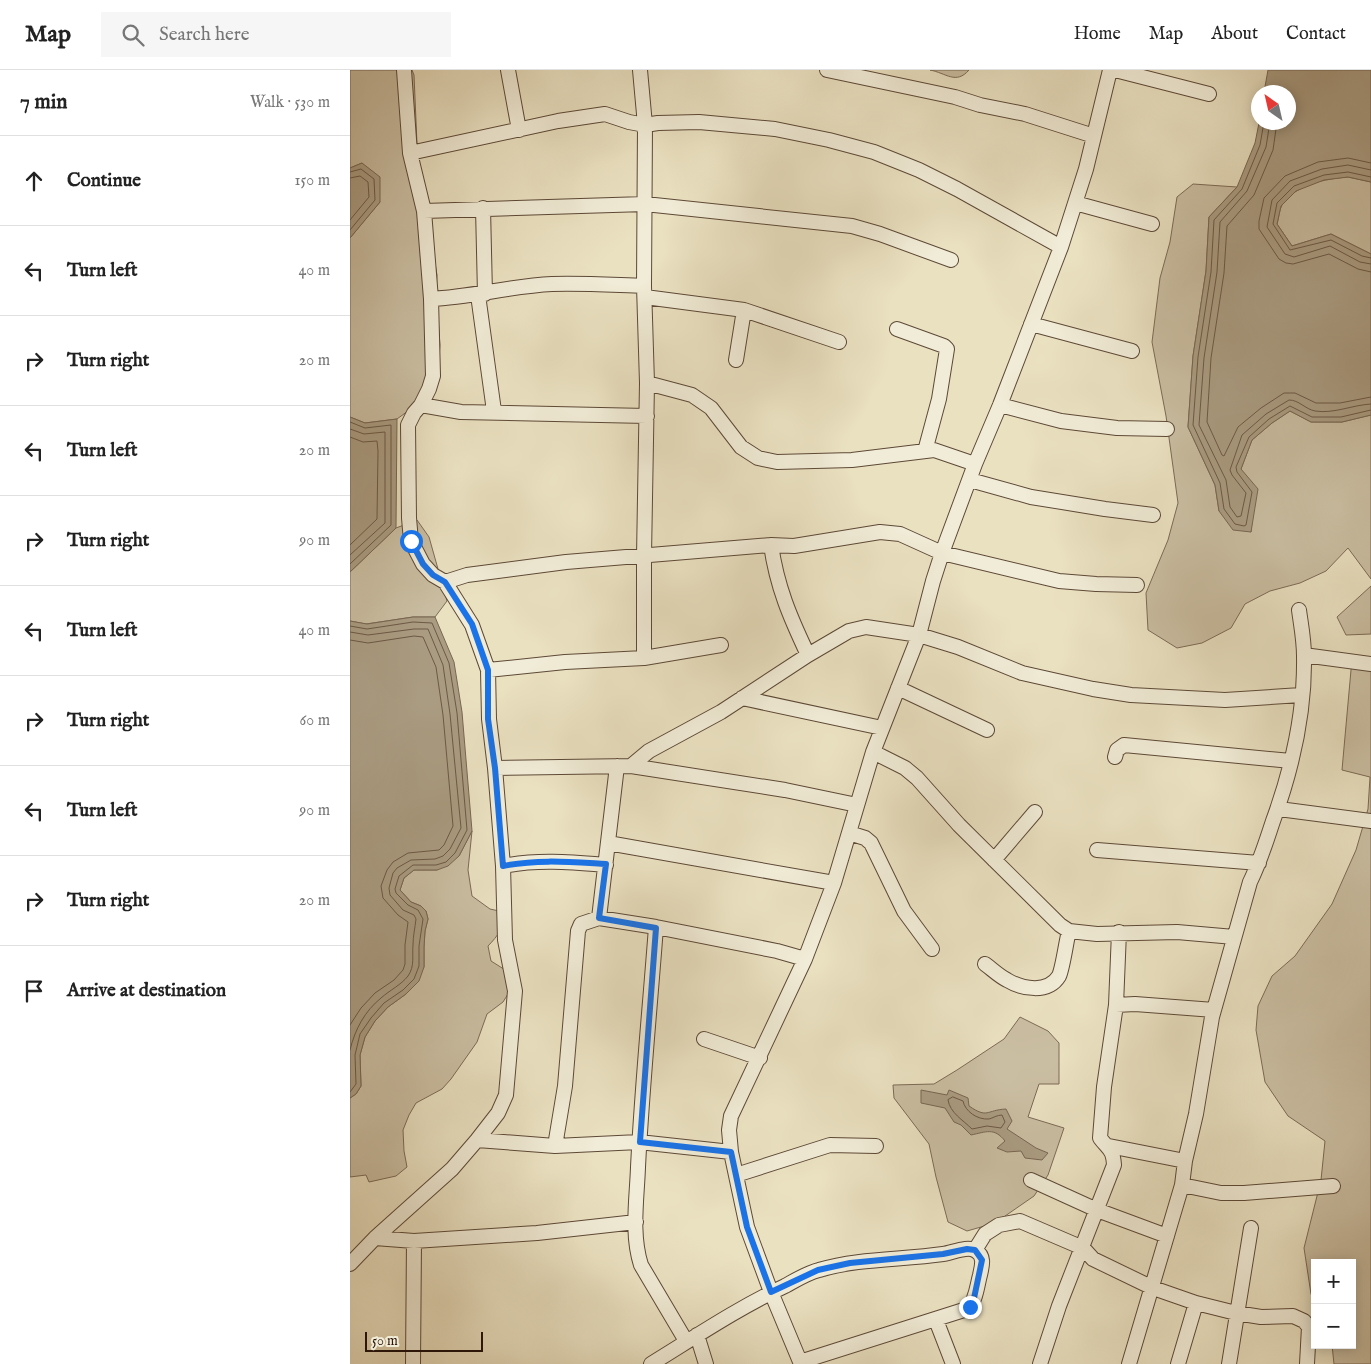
<!DOCTYPE html>
<html lang="en">
<head>
<meta charset="utf-8">
<style>
  :root { --surface:#fff; --page:#f6f6f6; --text:#222; --muted:#767676; --line:#e0e0e0 }
  body { margin:0; font-family:"IM FELL English",serif; background:var(--page); color:var(--text) }
  .controls { position:absolute; right:15px; bottom:15px; display:grid; overflow:hidden; border-radius:0px; box-shadow:0 2px 12px #0003 }
  .controls button { width:45px; height:45px; display:grid; place-items:center; padding:0; border:0; border-bottom:1px solid var(--line); background:var(--surface); color:var(--text); font:25px sans-serif }
  .compass { position:absolute; left:901px; top:15px; width:45px; height:45px; border-radius:50%; background:var(--surface); box-shadow:0 2px 12px #0003; rotate:326deg }
  .scale { position:absolute; left:15px; bottom:12px; width:118px; box-sizing:border-box; padding-left:5px; border:2px solid #2e1609; border-top:0; font-size:14px; line-height:18px; white-space:nowrap; color:#2e1609; -webkit-text-stroke:4px #f1ecd7; paint-order:stroke }
  .stop { position:absolute; width:15px; height:15px; margin:-11px; border:4px solid #1a73e8; border-radius:50%; background:#fff }
  .stop.end { background:#1a73e8; border-color:#fff; box-shadow:0 1px 5px #0008 }
  .list { margin:0; padding:0; list-style:none }
  h2 { display:flex; justify-content:space-between; align-items:center; height:65px; margin:0; padding:0 20px; font-size:21px }
  h2 small { font-size:16px; font-weight:400; color:var(--muted) }
  .list li { display:grid; grid-template-columns:32px 1fr auto; gap:15px; align-items:center; box-sizing:border-box; height:90px; padding:0 20px; border-top:1px solid var(--line) }
  .list b { display:block; font-size:19px; white-space:nowrap }
  .list em { font-size:16px; font-style:normal; color:var(--muted) }
  .icon { flex:none; width:28px; height:28px; fill:none; stroke:currentColor; stroke-width:2; stroke-linecap:round; stroke-linejoin:round }
  .map { position:relative; flex:none; width:1021px; height:1294px; overflow:hidden }
  header { display:flex; align-items:center; gap:30px; box-sizing:border-box; height:70px; padding:0 25px; background:var(--surface); border-bottom:1px solid var(--line) }
  header strong { font-size:24px }
  nav { display:flex; gap:28px; margin-inline-start:auto; font-size:18px }
  .search { width:350px; height:45px; background:var(--page); display:flex; align-items:center; gap:12px; box-sizing:border-box; padding:0 18px; border-radius:0px; color:var(--muted); font-size:19px }
  main { display:flex }
  aside { flex:1; background:var(--surface) }
  .map>svg:first-child { display:block }
</style>
</head>
<body>
<header>
<strong>Map</strong>
<div class="search"><svg class="icon" aria-label="search" viewBox="0 0 24 24"><circle cx="10" cy="10" r="6"/><path d="M15 15l6 6"/></svg>Search here</div>
<nav><a>Home</a><a>Map</a><a>About</a><a>Contact</a></nav>
</header>
<main>
<aside>
<h2>7 min<small>Walk · 530 m</small></h2>
<ul class="list">
<li><svg class="icon" aria-label="ahead" viewBox="0 0 24 24"><path d="M12 20V5M6 11l6-6 6 6"/></svg><div><b>Continue</b></div><em>150 m</em></li>
<li><svg class="icon" aria-label="left" viewBox="0 0 24 24"><path d="M17 20v-9H6M10 6l-5 5 5 5"/></svg><div><b>Turn left</b></div><em>40 m</em></li>
<li><svg class="icon" aria-label="right" viewBox="0 0 24 24"><path d="M7 20v-9h11M14 6l5 5-5 5"/></svg><div><b>Turn right</b></div><em>20 m</em></li>
<li><svg class="icon" aria-label="left" viewBox="0 0 24 24"><path d="M17 20v-9H6M10 6l-5 5 5 5"/></svg><div><b>Turn left</b></div><em>20 m</em></li>
<li><svg class="icon" aria-label="right" viewBox="0 0 24 24"><path d="M7 20v-9h11M14 6l5 5-5 5"/></svg><div><b>Turn right</b></div><em>90 m</em></li>
<li><svg class="icon" aria-label="left" viewBox="0 0 24 24"><path d="M17 20v-9H6M10 6l-5 5 5 5"/></svg><div><b>Turn left</b></div><em>40 m</em></li>
<li><svg class="icon" aria-label="right" viewBox="0 0 24 24"><path d="M7 20v-9h11M14 6l5 5-5 5"/></svg><div><b>Turn right</b></div><em>60 m</em></li>
<li><svg class="icon" aria-label="left" viewBox="0 0 24 24"><path d="M17 20v-9H6M10 6l-5 5 5 5"/></svg><div><b>Turn left</b></div><em>90 m</em></li>
<li><svg class="icon" aria-label="right" viewBox="0 0 24 24"><path d="M7 20v-9h11M14 6l5 5-5 5"/></svg><div><b>Turn right</b></div><em>20 m</em></li>
<li><svg class="icon" aria-label="arrive" viewBox="0 0 24 24"><path d="M6 21V4h12l-3 4 3 4H6"/></svg><div><b>Arrive at destination</b></div></li>
</ul>
</aside>
<div class="map">
<svg width="1021" height="1294" viewBox="0 0 1021 1294">
  <rect width="100%" height="100%" fill="#eae1c1"/>
  <filter id="stains"><feTurbulence type="fractalNoise" baseFrequency=".004" numOctaves="4"/><feColorMatrix values="0 0 0 0 .2 0 0 0 0 .09 0 0 0 0 .02 0 0 0 .5 -.17"/></filter>
  <radialGradient id="worn" r=".72"><stop offset=".6" stop-color="#630" stop-opacity="0"/><stop offset="1" stop-color="#630" stop-opacity=".3"/></radialGradient>
  <!-- green -->
  <path fill="#cabea2" stroke="#7c6a56" d="M0,0H62L64,5L68,97L87,205L86,224L90,275L87,315L69,333L47,349L15,353L0,347V168L30,132L12,93L0,98Z
    M580,0H619C606,15 596,3 580,0Z
    M998,107L1021,112V184L981,164L942,176L927,154C929,148 929,140 932,135C946,114 975,109 998,107Z
    M843,114L887,117L859,147L856,201L843,286L838,357L865,415L869,441L901,462L902,450L891,399L902,370L922,353L940,341L961,352H992L1021,345V509L998,478L976,501L950,513L920,521L895,534L881,558L852,573L827,578L798,560L796,523L818,470L828,433L816,346L802,272L810,208L820,172L827,127Z
    M67,450L79,467L97,531L85,547H63L16,554L0,551V502L46,458Z
    M1021,516V564L996,565L987,547Z
    M1002,589L1021,591V1294H984L982,1275H1002V1193H965V1231L961,1224L954,1178L971,1110L975,1071L938,1046L915,1012L906,960L908,936L922,906L945,886L982,834L1006,780L1018,739L1020,707L992,700Z
    M122,761L118,800L122,826L140,839L158,843C154,856 148,866 138,876L141,891L168,908L153,932L137,944L127,972L101,1009L92,1019L66,1033L59,1045L53,1060L54,1081L57,1097L46,1106L19,1112L16,1105L0,1107V1028L6,1024L11,1016L10,985L15,967L25,951L38,937L56,924L74,897V877L75,861L78,849L76,841L71,836L61,832L50,820L54,808L64,800H87L109,786Z
    M670,947L698,961L709,973V1014H689L678,1047L714,1058L698,1105L684,1126L645,1153L617,1161L598,1152L586,1107L579,1074L544,1028L543,1015L584,1014L607,1000L654,969Z"/>
  <!-- water -->
  <path fill="#aa9c82" stroke="#786652" d="M918,0H1021V112L998,107L974,110L946,121L931,136L927,154L942,176L981,164L1021,184V345L992,352H961L940,341L922,353L902,370L891,399L908,419L901,462L883,460L869,441L865,415L838,357L843,286L856,201L859,147L887,117L905,73L909,53L938,52V22H914Z
    M12,93L30,107V132L0,168V98Z
    M0,347L15,353L47,349L46,458L0,502Z
    M63,547H85L104,592L112,642L122,761L109,786L98,796L87,800H64L54,808L50,820L61,832L71,836L76,841L78,849L75,861L74,877V897L69,911L56,924L38,937L25,951L15,967L10,985L11,1016L6,1024L0,1028V551L17,554Z
    M571,1020L597,1025L599,1020L618,1028L619,1036C638,1049 636,1040 656,1039L662,1051L657,1059L686,1078L698,1083L692,1090L675,1088L671,1081L657,1082L647,1078L655,1071C644,1057 636,1062 621,1065L611,1055L604,1052L595,1038L571,1033Z"/>
  <g fill="none" stroke-linecap="round" stroke-linejoin="round">
    <!-- shore -->
    <path stroke="#6c5946" stroke-width="1" d="M914,52L910,75L892,119L864,150L861,202L848,287L843,355L870,413L874,439L885,454L894,456L896,455L902,422L887,402L886,397L899,367L919,349L940,336L962,347H991L1021,340
      M920,52L916,77L897,121L870,152L867,202L854,288L849,355L876,410L880,437L887,447L891,446L896,423L882,405L880,400L892,365L916,344L939,330C949,330 955,339 965,341C984,344 1002,335 1021,334
      M927,52L923,80L904,125L877,156L874,203L861,288L857,352L872,385L874,386L888,357L911,338L934,323H945L966,333H990L1021,327
      M1021,93L998,88L968,92L935,106L914,128L909,151V159L929,189L936,193L943,194L979,184L1008,199L1021,202
      M1021,100L998,95L972,99L940,111L922,130L917,157L935,184L944,187L980,176L1010,192L1021,194
      M0,102L11,99L24,109L25,130L0,160
      M1021,107L998,102L974,105L944,116L927,133L923,154L940,180L981,170L1012,186L1021,188
      M0,108L10,106L18,112L19,127L0,150
      M0,352L15,358L41,355V455L0,494
      M0,359L14,364L35,362V453L0,485
      M0,367L13,372L27,371L28,381L27,449L0,475
      M0,556L17,559L63,552L82,553L99,593L107,643L117,760L105,783L96,792L86,795H63L49,806L45,819L46,823L58,835L68,840L73,849L69,876V896L64,909L53,920L34,933L21,948L10,964L5,985L6,1014L0,1022
      M0,562L18,565L64,559H78L93,595L100,644L111,758L100,779L93,786L85,789L61,790L47,798L43,803L39,818L40,825L53,840L64,845L66,849C65,858 63,866 63,875C62,886 65,896 58,906C51,915 40,920 31,928C15,941 5,959 0,980
      M0,570L18,573L64,566L73,567L86,597L93,645L103,756L94,775L89,780L58,783L43,792L37,800L31,816L33,828L48,845L58,852L55,875V894L53,900L44,910L25,923L11,938L0,955
      M603,1027L613,1031C615,1041 627,1050 639,1049C643,1048 647,1045 652,1045L655,1052L651,1058L637,1056L622,1059C613,1050 600,1043 598,1030Z"/>
    <defs>
      <path id="minor" d="M54,0L60,83
        M158,0L169,60
        M290,0L295,55L294,216L297,313L294,486V588
        M477,0L605,27L630,35L675,44L744,66
        M765,0L859,24
        M725,133L802,154
        M133,138L135,224
        M74,141L295,134L502,156L530,164L601,190
        M128,225L144,341
        M295,227L394,240L386,290
        M81,229C122,227 161,216 202,214C233,213 263,215 294,216
        M394,240L489,272
        M681,254L782,281
        M547,259L594,276L597,279L589,329L575,381
        M297,313L342,325L361,338L391,377L408,388L427,392L502,390L584,380L625,394
        M71,335L111,342L297,346
        M650,335L711,351L767,358L817,359
        M620,410L681,427L755,439L803,445
        M421,475C427,517 440,547 458,585
        M95,512L117,505L216,492L421,475L444,476L530,462L550,464L592,483L709,511L746,514L787,515
        M954,585L1021,594
        M138,600L215,592L294,588L371,575
        M548,618L637,660
        M392,628L532,658
        M523,682L555,698L567,708L609,755L710,855L719,861L747,864L827,862L884,867
        M765,687L767,680L774,675L941,691
        M281,696L299,681L371,642L458,585L499,561L516,557L569,565L608,577L672,603L743,619L781,625L875,630L951,625
        M145,698L139,649L138,600L122,555L95,512L83,505L73,494L61,471L59,448L58,355L64,343L71,335L79,319L83,306L81,229L74,141L60,83L208,51L255,44L279,52L295,55L308,53L349,52L425,59L479,70L524,82L569,100L607,119L711,177
        M929,739L1021,751
        M499,763L515,768L521,773L554,841L582,879
        M258,773L484,813
        M747,780L909,793
        M644,790L685,742
        M153,796C188,789 220,792 256,795
        M249,848L267,696
        M306,857C300,937 292,1017 288,1097C287,1128 281,1164 291,1195L336,1271
        M635,894C642,899 649,906 657,910C672,919 698,924 709,906C713,897 716,872 719,861
        M766,935L785,934L864,940
        M354,969L410,988
        M127,1070L205,1076L289,1072L381,1082
        M205,1076L215,1016L228,861L231,854L249,848L306,857L427,881L455,889
        M759,1076L835,1091
        M386,1105L480,1075L526,1076
        M681,1110L747,1140L817,1166
        M832,1115L871,1123H894L983,1116
        M25,1168L64,1171L187,1163L286,1152
        M625,1180L635,1164L649,1155L670,1151L733,1178L743,1189L803,1218L846,1233L886,1243L911,1247L943,1246L954,1251L959,1257L957,1294
        M0,1194L25,1168L102,1099L127,1070L148,1043L156,1025L165,921L155,870L153,796L145,698L281,696L435,720L507,735
        M586,1250L603,1294
        M347,1265L356,1294
        M63,1294L64,1171
        M301,1294C345,1267 388,1238 435,1216C446,1210 457,1203 469,1200C509,1188 552,1190 593,1184C602,1183 618,1175 626,1181C635,1186 632,1196 630,1205C627,1216 626,1232 617,1239L450,1292
        M451,1294L421,1222L397,1157L381,1082L379,1060L381,1046L455,889L484,813L523,682L569,565L583,511L592,483L625,394L650,335L711,177L736,99L760,0
        M690,1294L709,1236L764,1095C763,1079 759,1080 750,1068L754,1017L766,935L769,862
        M779,1294L832,1115L835,1091L846,1044L862,947L900,812C910,792 916,772 923,751C942,699 955,641 954,586C954,570 951,555 949,540
        M828,1294L846,1233
        M879,1294L901,1158"/>
    </defs>
    <!-- minor casing -->
    <use href="#minor" stroke="#5d4937" stroke-width="16"/>
    <!-- minor -->
    <use href="#minor" stroke="#f1ecd7" stroke-width="14"/>
  </g>
  <g fill="none" stroke-linecap="round" stroke-linejoin="round">
    <!-- route -->
    <path stroke="#1a73e8" stroke-width="6" d="M61,471L73,494L83,505L95,512L122,554L138,600V649L145,698L153,796C188,789 220,792 256,794L249,848L306,858L290,1072L381,1082L397,1157L421,1222L468,1200L500,1193L593,1184L617,1179L625,1180L632,1190L623,1233L620,1237"/>
  </g>
  <rect width="100%" height="100%" filter="url(#stains)"/>
  <rect width="100%" height="100%" fill="url(#worn)"/>
</svg>
<div class="controls">
<button>+</button>
<button>−</button>
</div>
<svg class="compass" viewBox="-18 -18 36 36"><path d="M0-13l5 13h-10z" fill="#e53935"/><path d="M0 13l5-13h-10z" fill="#767676"/></svg>
<div class="scale">50 m</div>
<div class="stop" style="left:61px;top:471px"></div>
<div class="stop end" style="left:620px;top:1237px"></div>
</div>
</main>
</body>
</html>
